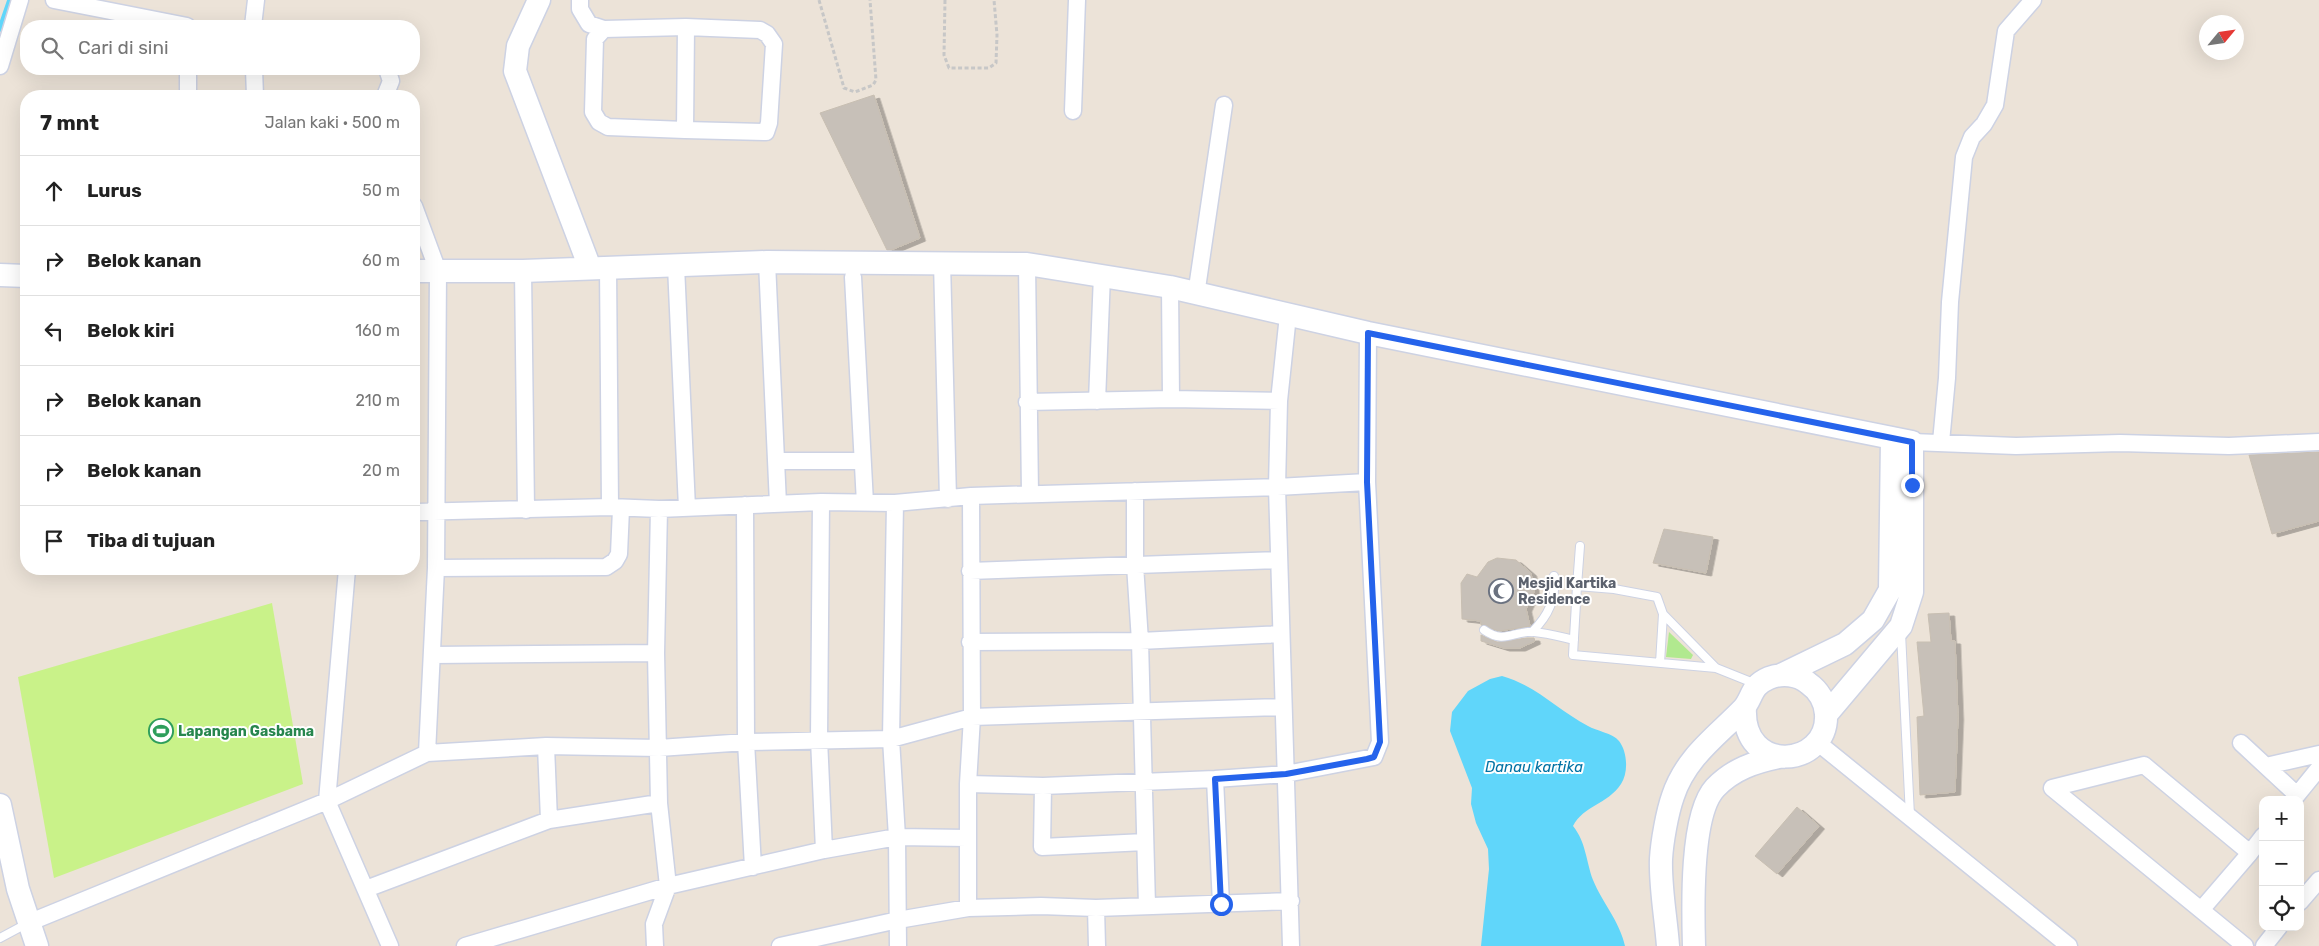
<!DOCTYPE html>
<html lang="id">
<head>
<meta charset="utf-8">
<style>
  :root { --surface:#fff; --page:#f6f6f6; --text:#222; --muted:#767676; --line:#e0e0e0 }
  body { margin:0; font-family:Rubik,sans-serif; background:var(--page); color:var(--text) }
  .controls { position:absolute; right:15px; bottom:15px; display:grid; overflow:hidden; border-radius:10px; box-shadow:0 5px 20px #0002 }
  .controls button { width:45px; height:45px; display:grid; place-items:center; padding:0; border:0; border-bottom:1px solid var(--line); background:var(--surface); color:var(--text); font:25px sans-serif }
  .compass { position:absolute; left:2199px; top:15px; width:45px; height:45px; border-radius:50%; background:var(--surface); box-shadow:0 5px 20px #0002; rotate:61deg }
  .stop { position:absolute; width:15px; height:15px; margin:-11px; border:4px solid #2563eb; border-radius:50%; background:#fff }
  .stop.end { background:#2563eb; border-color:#fff; box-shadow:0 1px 5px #0008 }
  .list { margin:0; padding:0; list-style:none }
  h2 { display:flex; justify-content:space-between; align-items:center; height:65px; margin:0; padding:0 20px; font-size:21px }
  h2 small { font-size:16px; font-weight:400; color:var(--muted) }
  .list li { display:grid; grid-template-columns:32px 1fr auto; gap:15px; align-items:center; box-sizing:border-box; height:70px; padding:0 20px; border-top:1px solid var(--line) }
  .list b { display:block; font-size:19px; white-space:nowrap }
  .list em { font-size:16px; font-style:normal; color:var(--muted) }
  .icon { flex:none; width:28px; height:28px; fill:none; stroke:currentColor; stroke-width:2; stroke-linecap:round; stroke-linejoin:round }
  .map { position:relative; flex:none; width:2319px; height:946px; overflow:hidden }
  .search { position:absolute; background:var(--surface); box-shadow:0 5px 20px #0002; left:20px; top:20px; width:400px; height:55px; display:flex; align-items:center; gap:12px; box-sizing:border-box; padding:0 18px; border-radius:20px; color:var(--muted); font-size:19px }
  .panel { position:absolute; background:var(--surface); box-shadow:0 5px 20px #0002; left:20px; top:90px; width:400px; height:485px; border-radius:20px }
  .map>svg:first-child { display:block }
</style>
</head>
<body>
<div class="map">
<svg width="2319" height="946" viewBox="0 0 2319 946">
  <defs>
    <filter id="shadow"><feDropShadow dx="5.5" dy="3" stdDeviation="0" flood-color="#0004"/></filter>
  </defs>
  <rect width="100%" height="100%" fill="#ece3d8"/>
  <!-- green -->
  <path fill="#b1e98f" d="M1669,632L1693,655L1691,659L1666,657Z"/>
  <!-- pitch -->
  <path fill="#c9f289" d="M272,603L303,784L54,878L18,677Z"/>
  <!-- water -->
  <path fill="#60d6fa" d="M1502,676C1535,685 1558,710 1588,726C1596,731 1613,733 1619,741C1627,751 1629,772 1621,784C1607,805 1584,805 1573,826C1586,842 1586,861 1593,880C1602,902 1620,922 1625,946H1481L1489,869L1488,849L1476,823L1471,804L1472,788L1450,731L1452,712L1468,691L1490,679Z"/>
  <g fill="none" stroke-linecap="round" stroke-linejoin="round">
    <!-- stream -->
    <path stroke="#60d6fa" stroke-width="5.5" d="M0,29L10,0"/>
  </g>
  <!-- building -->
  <path fill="#c7c0b8" stroke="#c8bfb2" filter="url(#shadow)" d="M874,95L920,238L891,250H887L820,113Z
    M2319,452V521L2272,534L2249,455Z
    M1664,529L1713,537L1706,573L1653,563Z
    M1497,558L1516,560L1531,573L1534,592L1526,609L1530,626L1499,631L1481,625V621L1462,619L1461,583L1467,574L1477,577L1488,562Z
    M1949,613L1951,641H1955L1958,717L1955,792L1920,795L1917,717L1924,716L1917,642H1931L1928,614Z
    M1481,635L1497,642L1527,638H1534L1535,641L1520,648H1504L1481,641Z
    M1797,807L1819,826L1777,874L1755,856Z"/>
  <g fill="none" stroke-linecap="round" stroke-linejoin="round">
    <defs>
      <path id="lane" d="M1577,586L1580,546
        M1484,630C1505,645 1514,630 1534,632C1547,633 1561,637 1574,640
        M1532,632C1549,615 1556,599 1554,576
        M1901,633L1910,816
        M1660,663L1663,614
        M1716,668L1573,655L1577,586L1614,589L1657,597L1663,614L1716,668L1756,684
        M0,938L28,923"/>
      <path id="street" d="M54,0L187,26
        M580,0V9L589,24L604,29L595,39L593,112L599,122L608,127L685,130
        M253,26L256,0
        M604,29L686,27L760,30L767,34L774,44L769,123L766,132L685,130L686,27
        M0,66L20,0
        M254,69L255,96
        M188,96V69
        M385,96L391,81L387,69
        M1073,111L1077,0
        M414,206L438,271L436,568L427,753
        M767,262L778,504
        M942,262L948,499
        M1027,264L1030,494
        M676,266L687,508
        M608,267L610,507
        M523,271L526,510
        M853,277L865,503
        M1170,287L1171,399
        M1196,295L1224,105
        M1288,315L1279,401L1277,487L1291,946
        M1097,401L1102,275
        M1027,402L1171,399L1279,401
        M1912,442L2016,446L2120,443L2229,446L2319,442
        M1941,442L1947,378L1950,302L1964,157L1972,137L1984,124L1995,105L2006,31L2033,0
        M776,461H862
        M1135,491V565L1140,641L1147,906
        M821,502L819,739L824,850
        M895,503L891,739L897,837L898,946
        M745,505L746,742L753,867
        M414,512L610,507L659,509L821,502L895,503L971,496L1277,487L1367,482
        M436,568L606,567L615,561L619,554L621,509
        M347,569L327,801L390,946
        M970,571L1279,560
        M970,642L1140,641L1280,634
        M433,655L656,653
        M1817,742L2069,946
        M2241,743L2297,795
        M546,746L549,820
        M2266,766L2319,754
        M1215,779L1221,904
        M968,784L1043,786L1215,779L1286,774L1374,757L1380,742L1367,482L1368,333
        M1043,786L1042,847L1145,842
        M2293,800L2319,768
        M2250,853L2263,836
        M366,889L549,820L659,803
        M2300,902L2319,880
        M968,908V784L972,717L971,496
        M1096,908L1097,946
        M2201,910L2250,853L2144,765L2052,788L2245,946
        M28,923L327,801L427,753L546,746L659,748L746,742L891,739L972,717L1283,707
        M465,946L668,886L824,850L897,837L967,838
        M655,946L654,924L668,886L659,803L656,653L659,509
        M780,946L898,920L968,908L1041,906L1096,908L1291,901
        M2264,946L2279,927"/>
      <path id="secondary" d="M539,0L518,46L515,71L590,268
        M414,271H523L767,262L1027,264L1170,287L1368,333L1912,442V592L1901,626L1826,715
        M0,275L26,276
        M1781,675L1845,644L1873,620L1890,590L1892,438
        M0,805L18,889L37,946
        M1668,946C1666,918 1660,887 1661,859C1662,842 1667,813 1673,796C1686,757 1716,737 1743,709C1753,698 1750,686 1769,678C1781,673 1798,674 1808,683C1818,690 1825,701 1826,714C1829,768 1741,776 1745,707
        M1694,946C1693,910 1690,815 1715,788C1733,769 1755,762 1779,757"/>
    </defs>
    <!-- lane casing -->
    <use href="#lane" stroke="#cdd2e3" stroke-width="10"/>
    <!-- street casing -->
    <use href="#street" stroke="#cdd2e3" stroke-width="19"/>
    <!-- secondary casing -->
    <use href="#secondary" stroke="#cdd2e3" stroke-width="25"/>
    <!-- path -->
    <path stroke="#c7c7c7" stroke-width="3" stroke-dasharray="4 2.5" stroke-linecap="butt" d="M819,0L844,88L855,92L873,85L876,80L870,0
      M945,0L944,55L949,68H989L996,63L997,35L994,0"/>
    <!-- lane -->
    <use href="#lane" stroke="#fff" stroke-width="8"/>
    <!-- street -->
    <use href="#street" stroke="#fff" stroke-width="16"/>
    <!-- secondary -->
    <use href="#secondary" stroke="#fff" stroke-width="22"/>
  </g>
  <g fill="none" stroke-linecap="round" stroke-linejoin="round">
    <!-- route -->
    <path stroke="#2563eb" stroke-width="6" d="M1221,904L1215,779L1286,774L1367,759L1374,757L1380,742L1367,482L1368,333L1912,442V485"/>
  </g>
  <!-- icons -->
  <defs>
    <symbol id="mosque-ring" viewBox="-11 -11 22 22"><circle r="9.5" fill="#fff" stroke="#6b7280" stroke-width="1.5"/><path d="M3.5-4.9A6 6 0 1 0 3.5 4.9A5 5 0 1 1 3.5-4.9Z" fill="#6b7280"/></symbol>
    <symbol id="stadium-ring" viewBox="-11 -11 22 22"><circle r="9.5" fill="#fff" stroke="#2e9e5b" stroke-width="1.5"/><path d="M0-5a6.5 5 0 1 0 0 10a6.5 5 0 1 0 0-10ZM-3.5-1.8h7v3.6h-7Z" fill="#2e9e5b"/></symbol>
  </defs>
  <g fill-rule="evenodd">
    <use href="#mosque-ring" x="1487" y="577" width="28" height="28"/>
    <use href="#stadium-ring" x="147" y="717" width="28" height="28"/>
  </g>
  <g text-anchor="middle" stroke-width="4" stroke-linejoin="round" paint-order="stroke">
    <!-- worship labels -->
    <g font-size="14" font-weight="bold" fill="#5b616d" stroke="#fff" text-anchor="start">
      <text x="1518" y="588">Mesjid Kartika<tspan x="1518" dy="16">Residence</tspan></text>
    </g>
    <!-- leisure labels -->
    <g font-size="14" font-weight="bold" fill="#27864d" stroke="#fff" text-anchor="start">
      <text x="178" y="736">Lapangan Gasbama</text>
    </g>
    <!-- water labels -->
    <g font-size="15" font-style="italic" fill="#0172a4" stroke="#fff">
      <text x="1534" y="772">Danau kartika</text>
    </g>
  </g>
</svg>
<div class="controls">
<button>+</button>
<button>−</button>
<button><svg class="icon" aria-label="locate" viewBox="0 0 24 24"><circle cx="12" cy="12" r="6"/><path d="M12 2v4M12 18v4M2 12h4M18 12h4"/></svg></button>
</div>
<svg class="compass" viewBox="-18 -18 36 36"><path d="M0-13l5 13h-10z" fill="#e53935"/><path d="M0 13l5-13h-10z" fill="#767676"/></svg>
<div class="stop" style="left:1221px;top:904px"></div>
<div class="stop end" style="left:1912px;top:485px"></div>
<div class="search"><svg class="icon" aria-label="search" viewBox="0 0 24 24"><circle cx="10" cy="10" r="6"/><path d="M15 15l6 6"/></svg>Cari di sini</div>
<section class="panel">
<h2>7 mnt<small>Jalan kaki · 500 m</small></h2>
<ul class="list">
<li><svg class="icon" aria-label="ahead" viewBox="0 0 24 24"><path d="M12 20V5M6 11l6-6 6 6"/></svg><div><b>Lurus</b></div><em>50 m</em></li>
<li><svg class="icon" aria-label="right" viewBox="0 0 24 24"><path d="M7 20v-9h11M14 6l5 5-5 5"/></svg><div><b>Belok kanan</b></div><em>60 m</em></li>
<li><svg class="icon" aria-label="left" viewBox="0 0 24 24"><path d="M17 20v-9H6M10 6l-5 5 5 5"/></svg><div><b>Belok kiri</b></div><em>160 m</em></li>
<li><svg class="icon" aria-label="right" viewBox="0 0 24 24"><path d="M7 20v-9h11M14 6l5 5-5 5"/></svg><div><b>Belok kanan</b></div><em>210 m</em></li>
<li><svg class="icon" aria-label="right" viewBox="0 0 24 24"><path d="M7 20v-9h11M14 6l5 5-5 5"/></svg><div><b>Belok kanan</b></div><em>20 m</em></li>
<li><svg class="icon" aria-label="arrive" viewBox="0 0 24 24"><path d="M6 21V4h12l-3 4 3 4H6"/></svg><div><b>Tiba di tujuan</b></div></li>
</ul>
</section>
</div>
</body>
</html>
